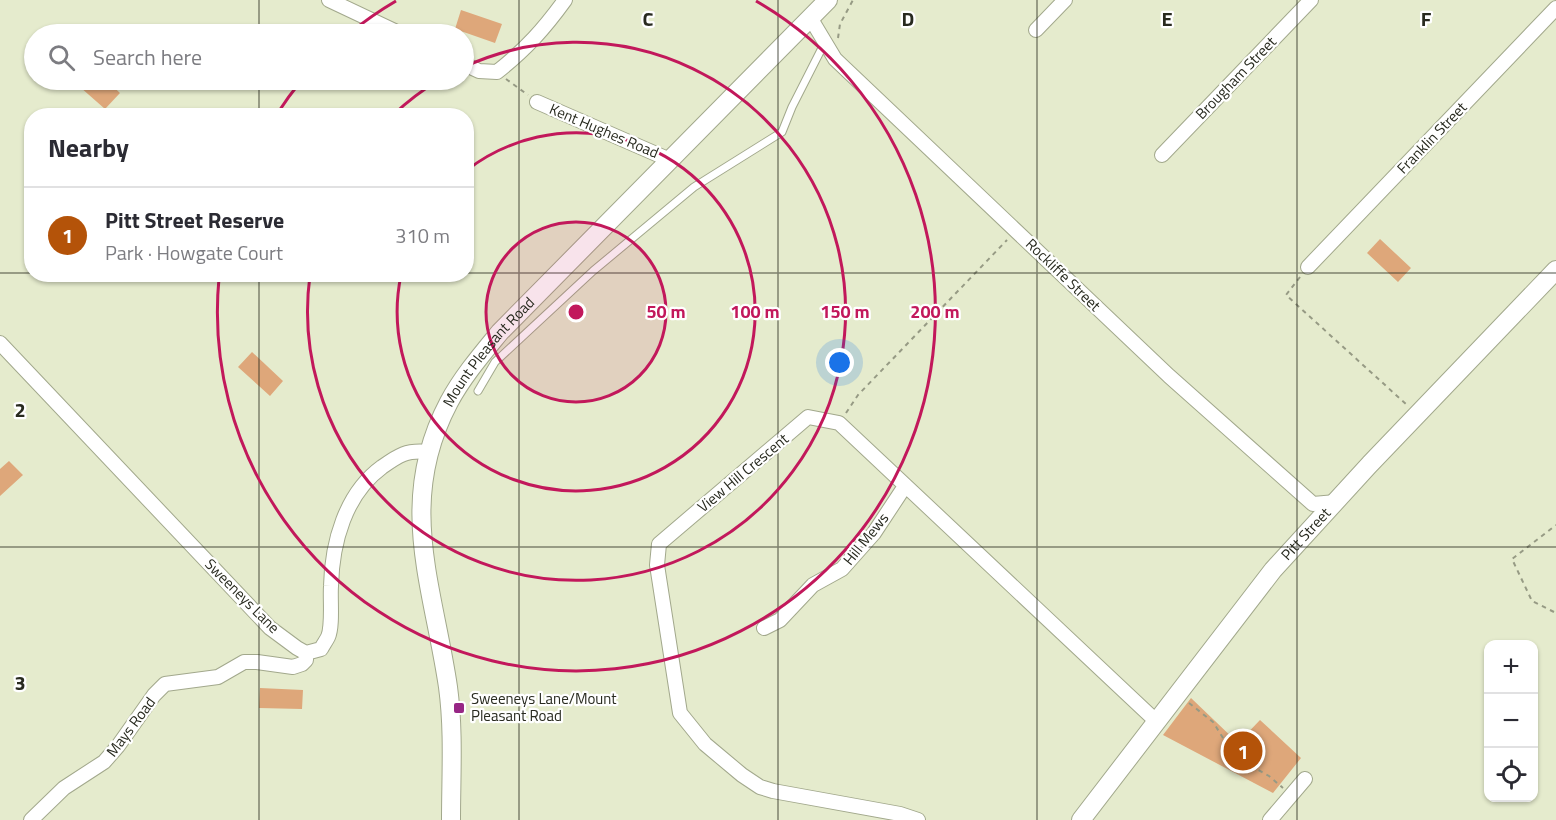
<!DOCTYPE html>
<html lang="en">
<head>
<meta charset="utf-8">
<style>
  :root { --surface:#fff; --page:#f7f7f7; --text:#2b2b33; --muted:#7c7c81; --line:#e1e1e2; --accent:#b45309 }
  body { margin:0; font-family:"Titillium Web",sans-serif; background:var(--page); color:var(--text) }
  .controls { position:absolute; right:18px; bottom:18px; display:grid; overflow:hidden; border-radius:12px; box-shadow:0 2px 4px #0004 }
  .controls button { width:54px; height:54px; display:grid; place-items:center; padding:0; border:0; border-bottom:2px solid var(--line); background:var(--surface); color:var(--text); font:30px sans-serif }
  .you { position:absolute; left:840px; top:363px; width:21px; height:21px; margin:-15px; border:4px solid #fff; border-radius:50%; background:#1a73e8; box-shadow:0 0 0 9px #1a73e833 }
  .badge { display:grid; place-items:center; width:39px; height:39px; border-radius:50%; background:var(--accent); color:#fff; font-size:20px; font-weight:700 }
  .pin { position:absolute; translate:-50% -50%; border:3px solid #fff; box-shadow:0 2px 6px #0006 }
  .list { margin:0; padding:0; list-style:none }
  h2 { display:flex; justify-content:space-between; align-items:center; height:78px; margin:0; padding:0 24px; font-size:26px }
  h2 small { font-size:20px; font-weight:400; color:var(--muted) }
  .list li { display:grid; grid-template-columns:39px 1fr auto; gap:18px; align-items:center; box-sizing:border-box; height:96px; padding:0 24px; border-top:2px solid var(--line) }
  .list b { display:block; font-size:22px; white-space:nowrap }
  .list p { margin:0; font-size:20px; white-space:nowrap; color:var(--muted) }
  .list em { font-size:20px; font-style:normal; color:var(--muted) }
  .icon { flex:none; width:33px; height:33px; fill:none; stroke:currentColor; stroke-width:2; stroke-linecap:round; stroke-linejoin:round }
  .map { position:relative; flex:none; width:1556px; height:820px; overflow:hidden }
  .search { position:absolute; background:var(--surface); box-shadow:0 2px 4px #0004; left:24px; top:24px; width:450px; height:66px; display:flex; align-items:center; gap:15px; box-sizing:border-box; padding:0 21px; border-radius:33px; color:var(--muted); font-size:22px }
  .panel { position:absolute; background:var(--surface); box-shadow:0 2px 4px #0004; left:24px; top:108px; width:450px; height:174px; border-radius:24px }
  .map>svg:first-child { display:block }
</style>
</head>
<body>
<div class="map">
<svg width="1556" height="820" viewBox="0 0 1556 820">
  <rect width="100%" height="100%" fill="#e5ebcd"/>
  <!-- green -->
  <path fill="#dea77a" d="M461,10L502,24L495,43L455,29Z
    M72,80H106L120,93L105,109Z
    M1380,239L1411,268L1398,282L1367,253Z
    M252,352L283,381L270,396L238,367Z
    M9,461L23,475L0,496V469Z
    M260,688L303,690L302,709L259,708Z
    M1191,698L1238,743L1260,720L1301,758L1273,793L1163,735Z"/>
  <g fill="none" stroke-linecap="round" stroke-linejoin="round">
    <defs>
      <path id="lane" d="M478,391L495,362L593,271L694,187L782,132L792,107L825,42"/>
      <path id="street" d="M329,0L401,34
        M811,19L835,59L1169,376L1313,504L1336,502
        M1036,30L1065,0
        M464,64L479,71L497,72C526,49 544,29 565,0
        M537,102L670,160
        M1162,155L1311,0
        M1308,267L1556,8
        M0,343L270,628L297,648L306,653L321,649C323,645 326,641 328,637C333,626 330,599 331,586C332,543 345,494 382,467C399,455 406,450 428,452
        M764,628L780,620L813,585L842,569L874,533L905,486
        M31,820L64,788L104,762L118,746L154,695L165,684L218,677L244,662H257L293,667L302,664L306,660V653
        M918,820L900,814L773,791L760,787L742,775L705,744L680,713L657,565L659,544L808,417L839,423L1157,722
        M1270,820L1305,779"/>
      <g id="secondary">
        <path id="s1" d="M451,820C451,776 454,731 448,687C433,585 396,502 449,402C463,376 482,354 500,332L828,0"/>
        <path id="s2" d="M1081,820L1273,570L1370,464L1556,270"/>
      </g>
    </defs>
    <!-- lane casing -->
    <use href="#lane" stroke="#a2a88c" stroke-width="9"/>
    <!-- street casing -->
    <use href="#street" stroke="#a2a88c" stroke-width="16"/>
    <!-- secondary casing -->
    <use href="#secondary" stroke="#a2a88c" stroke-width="20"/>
    <!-- path -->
    <path stroke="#969a84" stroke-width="2" stroke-dasharray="4.5 4.5" stroke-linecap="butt" d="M838,38L840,24L853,0
      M506,79L528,95
      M1300,277L1286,295L1407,405
      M846,413L858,395L1007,240
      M1554,612L1532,601L1512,559L1556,525
      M1189,703L1213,722L1235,757L1269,776L1283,788"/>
    <!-- lane -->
    <use href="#lane" stroke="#fff" stroke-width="7"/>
    <!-- street -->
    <use href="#street" stroke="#fff" stroke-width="14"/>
    <!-- secondary -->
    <use href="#secondary" stroke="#fff" stroke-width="18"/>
  </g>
  <!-- grid -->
  <path fill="none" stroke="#282a1f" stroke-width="1.5" stroke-opacity="0.55" d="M259,0V34M519,0V820M778,0V820M1037,0V820M1297,0V820M259,80V116M0,273H32M466,273H1556M259,274V820M0,547H1556"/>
  <!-- distance rings -->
  <circle cx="576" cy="312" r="90" fill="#c2185b" fill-opacity=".12"/>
  <g fill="none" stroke="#c2185b" stroke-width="3">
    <circle cx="576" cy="312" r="90"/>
    <path d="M467 170A179 179 0 1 1 401 275"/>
    <path d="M393 115A269 269 0 0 1 439 80M464 67A269 269 0 1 1 310 275"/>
    <path d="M277 114A359 359 0 0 1 301 81M350 33A359 359 0 0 1 396 1M756 1A359 359 0 1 1 219 278"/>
  </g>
  <!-- markers -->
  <rect fill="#972685" stroke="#fff" stroke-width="2" x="453" y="702" width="12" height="12" rx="3"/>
  <g text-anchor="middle" stroke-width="4.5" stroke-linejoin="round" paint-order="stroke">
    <!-- street labels -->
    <g font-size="15" fill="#282a1f" stroke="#fff">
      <text transform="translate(1236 78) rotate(-46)" y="5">Brougham Street</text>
      <text transform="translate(604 131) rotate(23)" y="5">Kent Hughes Road</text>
      <text transform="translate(1432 138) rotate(-46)" y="5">Franklin Street</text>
      <text transform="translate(1063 275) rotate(44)" y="5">Rockliffe Street</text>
      <text dy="5" stroke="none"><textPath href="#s1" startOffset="489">Mount Pleasant Road</textPath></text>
      <text transform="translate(743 473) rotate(-40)" y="5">View Hill Crescent</text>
      <text dy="5" stroke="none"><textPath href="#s2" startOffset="364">Pitt Street</textPath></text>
      <text transform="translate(866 539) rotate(-51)" y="5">Hill Mews</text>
      <text transform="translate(242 596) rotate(45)" y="5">Sweeneys Lane</text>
      <text transform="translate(131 727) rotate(-53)" y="5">Mays Road</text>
    </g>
    <!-- poi labels -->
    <g font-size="15" fill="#282a1f" stroke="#fff" text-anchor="start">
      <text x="471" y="704">Sweeneys Lane/Mount<tspan x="471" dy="17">Pleasant Road</tspan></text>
    </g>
  </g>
  <g font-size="20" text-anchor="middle" font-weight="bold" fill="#282a1f" stroke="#fff" stroke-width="4.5" stroke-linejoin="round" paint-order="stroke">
    <text x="648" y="26">C</text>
    <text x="908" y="26">D</text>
    <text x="1167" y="26">E</text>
    <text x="1426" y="26">F</text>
    <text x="20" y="417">2</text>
    <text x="20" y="690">3</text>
  </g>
  <circle cx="576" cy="312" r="9" fill="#c2185b" stroke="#fff" stroke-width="3"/>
  <g font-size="18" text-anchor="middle" font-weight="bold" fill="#c2185b" stroke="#fff" stroke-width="4.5" stroke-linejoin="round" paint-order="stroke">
    <text x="666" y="318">50 m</text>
    <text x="755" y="318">100 m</text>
    <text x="845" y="318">150 m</text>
    <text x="935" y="318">200 m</text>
  </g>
</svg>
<div class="controls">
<button>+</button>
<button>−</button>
<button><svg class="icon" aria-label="locate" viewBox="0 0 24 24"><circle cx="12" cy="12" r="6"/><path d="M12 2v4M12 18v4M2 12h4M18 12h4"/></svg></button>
</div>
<div class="you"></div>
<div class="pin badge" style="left:1243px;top:751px">1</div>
<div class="search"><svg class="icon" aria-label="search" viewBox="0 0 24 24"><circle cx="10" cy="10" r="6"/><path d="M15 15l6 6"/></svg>Search here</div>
<section class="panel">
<h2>Nearby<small></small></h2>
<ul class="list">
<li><span class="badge">1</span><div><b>Pitt Street Reserve</b><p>Park · Howgate Court</p></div><em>310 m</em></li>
</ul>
</section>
</div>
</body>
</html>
